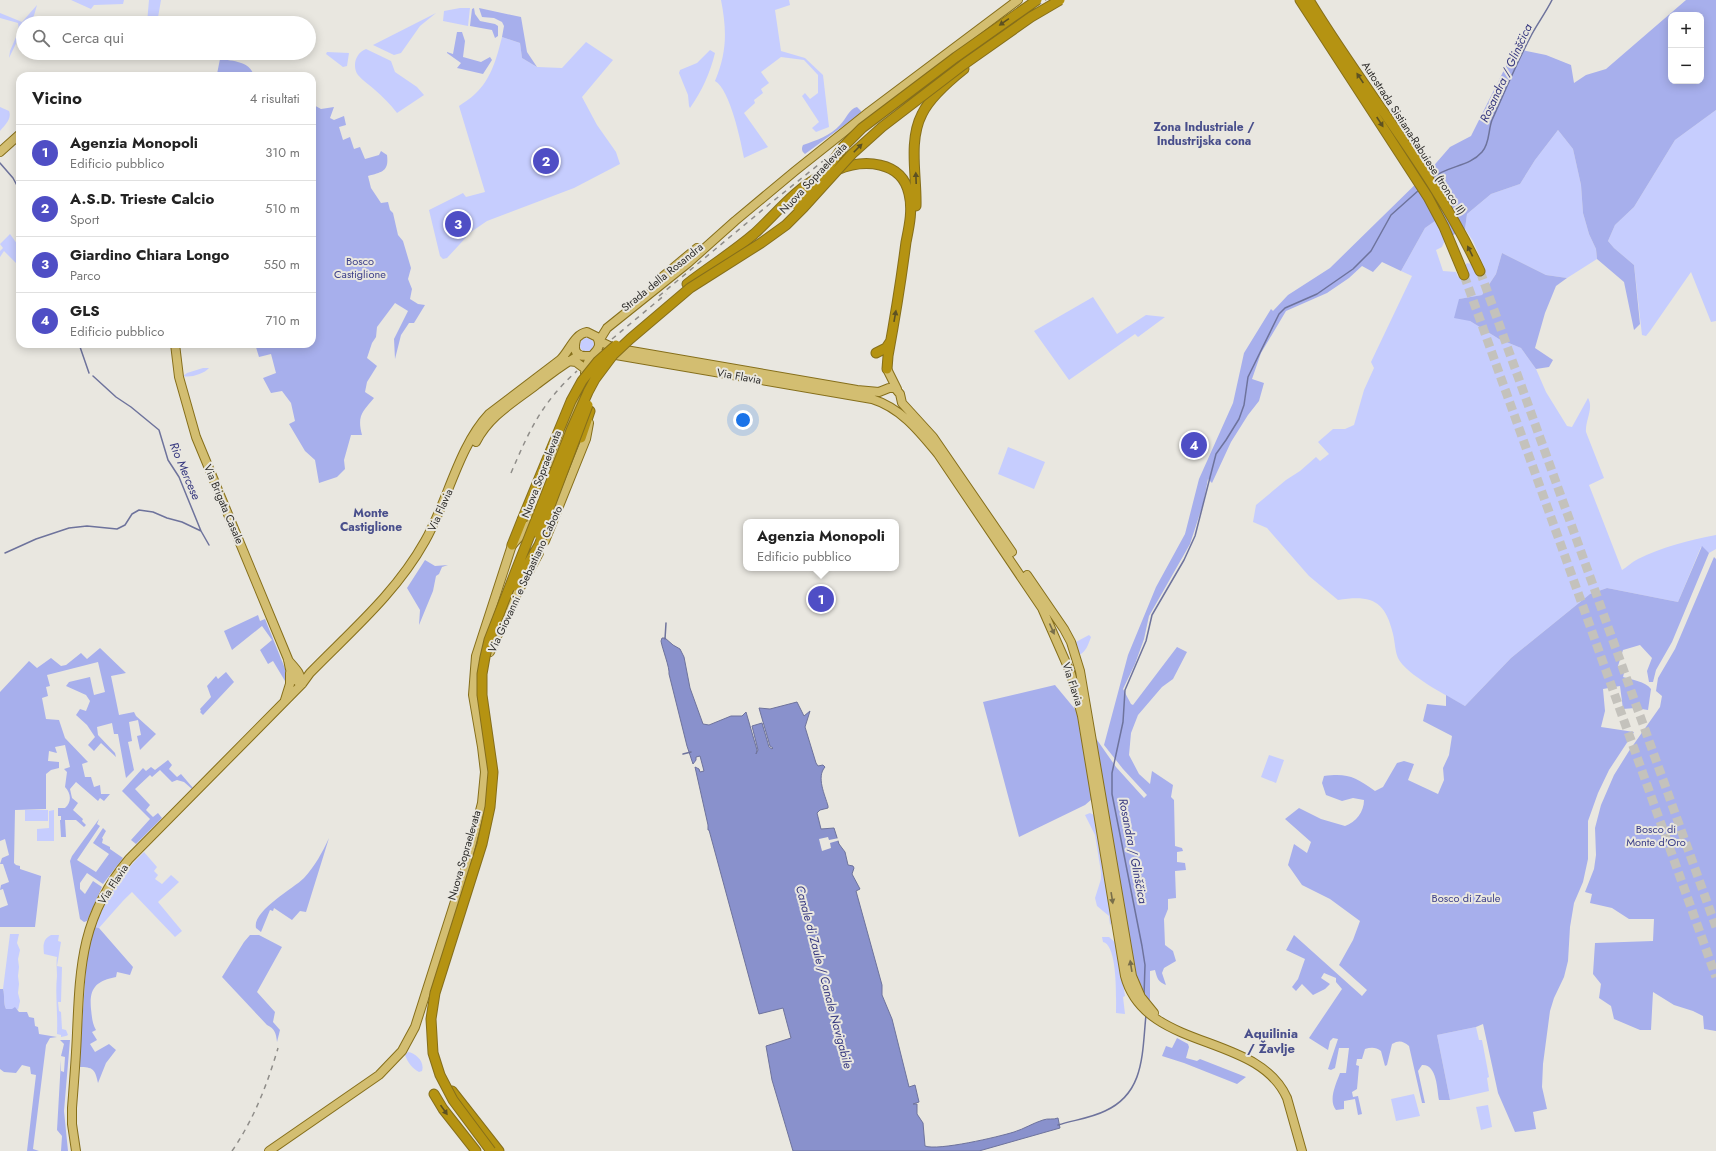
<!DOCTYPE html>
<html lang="it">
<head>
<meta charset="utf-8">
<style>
  :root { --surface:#fff; --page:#f6f6f6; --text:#222; --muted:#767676; --line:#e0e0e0; --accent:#4f4ec5 }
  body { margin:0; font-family:Jost,sans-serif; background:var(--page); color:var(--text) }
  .controls { position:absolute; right:12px; top:12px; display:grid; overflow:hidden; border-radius:8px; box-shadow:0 2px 10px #0003 }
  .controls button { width:36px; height:36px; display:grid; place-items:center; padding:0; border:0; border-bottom:1px solid var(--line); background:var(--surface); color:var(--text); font:20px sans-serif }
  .you { position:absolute; left:743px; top:420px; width:14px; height:14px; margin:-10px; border:3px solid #fff; border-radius:50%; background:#1a73e8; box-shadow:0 0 0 6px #1a73e833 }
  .badge { display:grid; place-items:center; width:26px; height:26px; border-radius:50%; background:var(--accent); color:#fff; font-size:13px; font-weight:700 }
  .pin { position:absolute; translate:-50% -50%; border:2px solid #fff; box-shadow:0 1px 4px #0006 }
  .popup { position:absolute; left:743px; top:519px; width:156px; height:52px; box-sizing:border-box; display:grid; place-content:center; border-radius:8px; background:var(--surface); filter:drop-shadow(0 1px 3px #0005); font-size:13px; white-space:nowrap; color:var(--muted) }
  .popup b { font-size:15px; color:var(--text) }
  .popup::after { content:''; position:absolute; left:50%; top:100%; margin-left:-8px; border:8px solid transparent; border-top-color:var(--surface) }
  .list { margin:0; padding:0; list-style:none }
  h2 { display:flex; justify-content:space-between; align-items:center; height:52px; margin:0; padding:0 16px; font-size:17px }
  h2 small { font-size:13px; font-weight:400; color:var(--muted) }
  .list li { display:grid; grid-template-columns:26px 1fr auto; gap:12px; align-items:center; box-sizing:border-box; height:56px; padding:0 16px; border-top:1px solid var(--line) }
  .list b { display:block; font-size:15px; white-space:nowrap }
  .list p { margin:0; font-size:13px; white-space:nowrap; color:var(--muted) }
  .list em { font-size:13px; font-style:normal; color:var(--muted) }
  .icon { flex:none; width:22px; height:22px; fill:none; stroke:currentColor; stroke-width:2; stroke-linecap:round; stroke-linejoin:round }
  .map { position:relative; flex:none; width:1716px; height:1151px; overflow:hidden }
  .search { position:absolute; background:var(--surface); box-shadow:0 2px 10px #0003; left:16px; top:16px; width:300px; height:44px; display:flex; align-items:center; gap:10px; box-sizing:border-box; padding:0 14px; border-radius:22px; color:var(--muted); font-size:15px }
  .panel { position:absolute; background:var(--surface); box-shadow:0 2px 10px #0003; left:16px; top:72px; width:300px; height:276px; border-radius:12px }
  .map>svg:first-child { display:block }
</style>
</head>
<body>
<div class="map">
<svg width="1716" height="1151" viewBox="0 0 1716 1151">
  <rect width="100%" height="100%" fill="#e9e7e0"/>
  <!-- green -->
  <path fill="#c6cdfe" d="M71,0H124L123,4L94,5L91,9Z
    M149,0H161L157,23H147Z
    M721,0H789L790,5L775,10L781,51L805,58L823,75L829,127L816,132L812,128L819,122L802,96L805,93L810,99L818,93V75L804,60L781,57L761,72L769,83L761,89L763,93L754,100L755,103L744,113L768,147L744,158C741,142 730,89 715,81C727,52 727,31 721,0Z
    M37,5L33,19L34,23H23V29L9,58L10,51L19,30L18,23L0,18V13L22,22Z
    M460,8H470L468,26L443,21L444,11Z
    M436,13L420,26L401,53L394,55L373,45Z
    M502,37L520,43L522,58L537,67L562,68L586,42L613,60L582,97L597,125L616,152L620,164L574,188L487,221L471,232L447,258L443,259L440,256L429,210L463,193L466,197L485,192L459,106C464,102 470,99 475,94C491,80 497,57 502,37Z
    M366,49L391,61L395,72L417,87L424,95L397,113C390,104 383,97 375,90C370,85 363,81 358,75C352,67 355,53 366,49Z
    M710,50L715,53C710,73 702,91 690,108L689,106L688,95L679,73L680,70L697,63Z
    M327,52L349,53L347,66L343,67L326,54Z
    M0,107L9,111C12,119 5,125 0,131Z
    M1716,110V321L1711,322L1691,272L1650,331L1646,336L1642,335L1634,265L1614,248L1608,241L1615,225L1634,207L1675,140Z
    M1558,130L1573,149L1581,185L1583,213L1589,234L1596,249L1597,259L1567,278L1546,275L1502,253L1496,274L1482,295L1459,299L1470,321L1499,339L1521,348L1536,369L1546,392L1567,426L1572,427L1588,398C1594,408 1585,421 1586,432L1604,478L1589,485L1622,570C1627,567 1632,562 1638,559C1662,547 1689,540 1716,535V549L1709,553L1701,547L1678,602L1607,588L1590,594L1511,658L1465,706C1449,697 1405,674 1398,658C1395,651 1395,642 1393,634C1385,600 1371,595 1338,600L1309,576L1267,528L1253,522L1256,505L1286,480L1300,471L1316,457L1320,461L1329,454L1318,442L1333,429H1345L1354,425L1364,390L1374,368L1371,362L1412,276L1401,271L1425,228L1435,221L1445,240L1442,247L1436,250L1443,271L1456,272L1458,277L1468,273L1464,267L1467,263L1471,264L1475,272L1485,269L1473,241L1465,229L1467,214L1491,194L1520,184L1535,160Z
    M10,234L20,248V267L4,251L0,257V251L3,248L0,244Z
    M1093,297L1117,334L1146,315L1165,317L1138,337L1135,334L1069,380L1034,331Z
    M580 345a7 7 0 1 1 14 0a7 7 0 1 1-14 0Z
    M203,368H209C204,374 190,378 183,376L187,373Z
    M1008,447L1045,462L1034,489L998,474Z
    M1089,635L1091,637C1088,645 1086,652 1079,655L1074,643Z
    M1269,755L1284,760L1276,783L1261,777Z
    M25,810H48V821H25Z
    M54,810V841H37V829L49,828V811Z
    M1090,813L1096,816L1113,921L1110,925L1109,916L1097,906L1095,898L1101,879V872L1095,835L1085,815Z
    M144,852L157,867L154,871L158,875L155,879L162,884L171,875L179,882L158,902L182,931L175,937L132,892C120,903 110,916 99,928L94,927C104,898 122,873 144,852Z
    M10,934H19L17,943L20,950L18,959L19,967L18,976L19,984L18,993L20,1001L18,1010L17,1009H6C3,1003 5,996 3,989Z
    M51,935H59L58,941L61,942L57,966L62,967L61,1002H58L59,1011L61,1012L62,1029L66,1030L68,1035L66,1036L61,1037V1035L57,1034C58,1014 55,995 57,976C57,969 56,964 57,957L44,954C43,945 43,939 51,935Z
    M1102,937H1109L1117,944L1125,996L1123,997L1125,1014L1116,1013C1116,1000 1118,945 1103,942Z
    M1476,1027L1479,1040H1482L1489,1077L1487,1078L1489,1091L1450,1100L1437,1035Z
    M408,1052C416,1053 425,1062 422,1071L419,1072C412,1068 408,1063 405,1055Z
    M1414,1094L1420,1116L1396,1121L1391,1099Z
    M1488,1105L1492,1127L1481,1130L1476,1107Z"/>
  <!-- forest -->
  <path fill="#a7afec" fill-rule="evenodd" d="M1686,0H1716V110L1675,140L1634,207L1615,225L1608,241L1614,248L1634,265L1640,324L1634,330L1624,282L1597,259L1596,249L1589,234L1583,213L1581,185L1573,149L1558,130L1535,160L1520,184L1491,194L1467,214L1465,229L1460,231L1445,240L1435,221L1425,228L1401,271L1382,262L1373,272L1362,266L1349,278L1327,293L1286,311L1261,353L1252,379L1264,383L1259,401L1248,415L1231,442L1212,483L1208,479L1203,504L1190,544L1149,616L1144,639L1135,664L1123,689L1131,704L1133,705L1177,647L1187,652L1173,679L1162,687L1138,715L1131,733L1129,755L1139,774L1150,784L1152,771L1173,785L1171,797L1174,800L1175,846L1182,848L1183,851L1177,852V862L1185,863L1186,870L1175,871L1176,898L1168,899V909L1164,919L1165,945L1173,951L1176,961L1164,968L1162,973L1166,985C1158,982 1157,978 1155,970L1150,971V1005L1142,994L1136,979L1095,737L1116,767L1144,798L1147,795L1123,769L1104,745L1128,655L1156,587L1185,534L1199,479L1233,403L1244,353L1271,309L1273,311L1288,295L1330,268L1430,170L1450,147L1471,136L1511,56L1522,50L1546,55L1571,65L1574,83L1586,75L1606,69ZM1671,15H1701V81H1671Z
    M474,8L475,14L480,21L495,24L498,26V36L495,38L492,30L470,26L472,9Z
    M479,8L521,17L527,52L537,67L522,58L520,43L502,37L504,26L502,22L494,18L482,17Z
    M457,32H462L465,41L463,57L481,62L490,57L492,60L483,74L457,68L461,63L447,53V52L453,54Z
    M220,59C233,61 250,61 254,76H219L217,74Z
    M312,104L321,109L334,107L330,118L334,120L344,116L346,125L339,127L343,140L350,137L354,149L360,147L365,159L379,155L381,151L387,155C389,171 383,172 368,176L371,188L381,203L388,202L390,210L393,213L398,235L403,241L411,268L408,279L412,289L410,299L418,304L425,305L414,323H409L401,335L395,359L394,339L408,311L395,303L377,327L376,337L372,343L367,358L377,366L367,382L365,392L374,398C362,412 357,416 362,435H351L344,460L345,469L337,477L319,483L315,460L305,451L289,424L295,421L291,403L282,391L271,393L263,378L276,373L271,354L259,357L255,344H312Z
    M857,107L861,111V113L805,154C802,152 801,149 803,145C817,140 830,136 840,125C846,119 849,109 857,107Z
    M1502,253L1546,275L1567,278L1556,286L1545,313L1535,348L1553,360L1549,367L1536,369L1521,348L1499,339L1470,321L1454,318L1459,299L1482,295L1496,274Z
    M1702,546L1709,553L1672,642L1656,670L1653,682H1649L1647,671L1652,658L1640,645L1623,650L1618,666L1625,669L1623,677C1632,680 1645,681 1651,689L1648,710L1635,708L1623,709L1620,686L1603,689L1605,711L1601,727L1634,732L1609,770L1598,793L1588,821V859L1583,882L1574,903L1570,927L1568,961L1564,977L1554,998L1550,1011L1543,1064L1542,1087L1547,1109L1533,1112L1536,1129L1515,1132L1498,1093L1483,1024L1476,1027L1437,1035L1450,1100H1439C1437,1089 1437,1064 1422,1065L1418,1071L1425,1103H1422L1409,1046C1403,1041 1399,1040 1392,1044L1387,1065L1385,1066L1381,1051C1376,1047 1371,1047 1365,1049L1362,1059H1357L1356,1065L1359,1066L1357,1089L1352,1092L1353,1097L1358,1096L1362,1114L1358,1115L1355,1099L1344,1101V1109L1336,1110C1328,1100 1336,1084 1340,1073H1346L1349,1048H1339L1335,1068L1331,1070L1328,1069L1338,1039L1333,1038L1330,1041L1328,1050L1309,1038L1342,989L1336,982V978L1324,973L1321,978L1330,984L1325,989L1313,995L1302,984L1296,991L1292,987L1298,979L1305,959L1286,950L1294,935L1362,996L1367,990L1339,965L1353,940L1360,921L1330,899L1302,885L1288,865L1294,844L1307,853L1311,842L1285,819L1299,808L1321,819L1345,826C1356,822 1364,812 1364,800L1353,798L1342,801L1326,795L1322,783L1324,776C1348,773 1355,777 1375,791L1383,787L1397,763L1404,761L1414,764L1408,780L1438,794L1444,780L1443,768L1449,755L1452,736L1423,721L1427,704L1446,706V695L1465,706L1511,658L1590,594L1607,588L1678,602Z
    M1714,557L1716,559V1031L1704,1029L1703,1016L1693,1011L1674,1005L1653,992L1651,1030H1640L1614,1019L1611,1006L1599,998L1601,984L1593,974L1595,943L1653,941L1654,919H1629L1612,908L1590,903L1592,894L1585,892L1594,869L1596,855L1595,828L1601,805L1614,775L1629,751L1660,707L1662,696L1656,691L1658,678L1675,649Z
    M425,560L435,566L448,565L442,567L439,574L436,576L433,591L419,625L420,610L407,588Z
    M258,615L260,621L265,619L286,671L288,678L285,681L273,661L268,664L260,650L272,640L262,626L232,650L224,631Z
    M100,648L126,673L111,676L119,715L134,712L136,716L156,734L140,750L137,736L141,735L138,720L129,722L132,741L128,742L134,770L126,778L118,734H114L112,723L97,727L98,735L115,753L116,757L101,743L94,751L88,745L95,737L87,725L76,715L80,709L86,711L90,701L86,695L66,686L69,682L90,677L94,695L105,692L98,662L47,675L50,686L46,687L48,696L42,698L46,719L59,720L65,738L88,762L82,764L85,777H91L94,787L100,785L101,794H110L104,801L100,798L98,801L76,782L70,789L72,798L78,803L73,810L83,819L82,821L86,825L84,827L76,820H65L66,837H61L60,820H61V816H58V808H65C72,802 71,793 65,787L67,772L64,769L70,767L65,745L55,747L57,753L49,751L48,761L59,762V768L51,770L46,774V809L15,810L14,863L16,865L20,866V869L41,876L35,927H0V908L8,905L3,889L0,890L1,885L9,882L3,864H0L2,858L9,855L5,839L0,841V692L29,661L37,668L51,658L61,666L66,665L81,653L87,659Z
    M226,672L234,682L203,715L200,712L201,711L200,709L211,697L207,686L216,676L218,679Z
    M1055,685L1079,714L1092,799L1085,805L1019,837L983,702Z
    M168,760L172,765L169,769L177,777L181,774L193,788L192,789L184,782L177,780L172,782L160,770L152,777L150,775L135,789L150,805L146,810L153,817L158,813L162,818L136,844L131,840L150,819L122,791L143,768L146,771L151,767L155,770Z
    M99,819L97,824L100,826L77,860L96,872L109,854L93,843L103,828L106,831L102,838L103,839L102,843L110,847V849L123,858L103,884L87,873L80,883V889L85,894L93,881L102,887L87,921L84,922L80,919L70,861L72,856Z
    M329,838L306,912L300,911L292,920L274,908L273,911L270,910L261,932L256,928C252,911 293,889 304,878C315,866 322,853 329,838Z
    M94,927L99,928L133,967L130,975L117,972L116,977C96,981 89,988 91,1009C92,1017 92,1023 96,1030L92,1032L97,1040L90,1044L95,1052L109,1044L116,1050L106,1063L98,1083C95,1069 93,1067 79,1067L87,954Z
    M250,935H259L282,947L257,992L275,1012L273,1022L280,1030L277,1042C276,1033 275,1029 267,1025L222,977L244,942Z
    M0,989H3C5,996 3,1003 6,1009H12L15,1007L19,1012H27L29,1017L34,1018L35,1026L38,1027L39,1034L57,1037L50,1038L46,1045L33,1149L39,1151H27L36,1075L31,1074L30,1067L22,1065L16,1073L4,1072L0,1069Z
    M1177,1038L1188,1044L1189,1047L1186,1058L1197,1061L1200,1059L1246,1077L1237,1084L1184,1063L1162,1056L1166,1046L1172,1048Z
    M60,1040H70L64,1111L68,1151H61L62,1136L57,1130L61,1060V1071L64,1072L65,1057L61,1056L64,1044Z"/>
  <!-- water -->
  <path fill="#8991cc" stroke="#6e739c" d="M662,638H665L673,645L680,649L684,657L690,688L703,724L709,725L731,716H742L746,712L757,750L756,754L758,750L752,726L762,723L769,747L772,749L773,748L770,746L759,708L770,709L797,702L804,716L810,711L805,727L816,763L818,766L823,765L825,767C816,777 825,795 828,806V808L820,810L817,813L821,829L834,828L839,844L845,852L848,865L853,866L854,868L852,874L860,889L856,891L882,985V995L892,1019L909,1087L915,1085L919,1102L913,1104H917V1114L923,1123L925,1146C938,1151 998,1137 1014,1132C1024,1129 1033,1123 1043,1120C1048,1118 1053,1120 1058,1118L1060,1128L979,1151H793L772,1080L766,1046L791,1038L783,1008L759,1014L709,830H708V825L695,767L699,769L700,772L704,771L700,756L696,757V760L693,764L687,746L669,674C670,668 662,648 661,641Z"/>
  <!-- pier -->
  <path fill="#e9e7e0" d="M828,837L829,840L839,838L840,840L830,843L831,848L822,851L819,839Z"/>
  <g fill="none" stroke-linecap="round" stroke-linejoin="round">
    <!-- stream -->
    <path stroke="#6e739c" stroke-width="1.5" d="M0,163L13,178L20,191
      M1432,178C1449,165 1469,167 1482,152C1490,143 1488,130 1492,120C1505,91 1517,62 1532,34C1538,23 1546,12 1552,0
      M79,344L89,373
      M93,376L116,397L131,407L159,430L168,460L179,477L201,531
      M5,553L36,539L69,528L87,526L117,529L125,525L132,514L139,510L153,512L167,518L182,522L201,531L209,545
      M665,639L666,623
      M683,754L691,752
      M1144,996L1145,965L1142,946L1112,794V773L1123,722L1125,690L1146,641L1152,615L1184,560L1195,536L1216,454L1226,440L1239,419L1244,405L1248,377L1279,314L1285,308L1317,294L1353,269L1371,251L1391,215L1419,190
      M1058,1125C1074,1120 1091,1118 1105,1111C1145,1093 1142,1053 1146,1015"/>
    <!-- highway-tunnel -->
    <path stroke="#c4c2bc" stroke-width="9" stroke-dasharray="9 4.5" stroke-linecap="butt" d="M1480,271L1716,927
      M1464,275L1716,977"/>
    <defs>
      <path id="major" d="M0,152L20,134
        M661,278L697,248
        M576,340C569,366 598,352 610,354L872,399C901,408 919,431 938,454L1042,608L1071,674L1082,716L1125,976C1145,1052 1258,1032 1287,1098L1302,1151
        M599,341L614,348L857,390L879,392L889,388H895L900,394L902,403L933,437L1012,552
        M599,341L607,328L688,263L735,221L795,171L869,112L1018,0
        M175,344L179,377L196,437L288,659C290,670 291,680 302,684
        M568,361L576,362L584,368
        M887,369L897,389
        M476,442C489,416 514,402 536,385C551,374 564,363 580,355
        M553,464L586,382
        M545,541L586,439L589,423
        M1027,575L1064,629L1071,642L1080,671L1132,976L1141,997L1154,1013
        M490,652L514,599L539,553
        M288,660C295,668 301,673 302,684
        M285,700L290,684V673
        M76,1151L72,1124V1108C74,1083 76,1058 77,1033C80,963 82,915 129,859L302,684L310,673C351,631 396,593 425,541C448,501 458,447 489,414L560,360C569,352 574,334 587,332L597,337C603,349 594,351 589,360C587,364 586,369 585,373
        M269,1151L379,1075L402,1051L415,1027L465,870L482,803L485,772L482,747L473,695L476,656L512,545L526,530L534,514"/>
      <path id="highway" d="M1300,0L1428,197L1444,227L1464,275
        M1309,0C1364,91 1435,174 1480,271
        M837,170C863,159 902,160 909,194C913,210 909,227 906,242C901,281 895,318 888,356L887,369
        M916,206C917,177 908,141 922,114C930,97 949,81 964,69
        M687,284C709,267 733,252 754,234C775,215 795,189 821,176
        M876,353L886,348L890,342
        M581,438L590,411
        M512,545L522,520
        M452,1091L499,1151
        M434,1094L443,1109L476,1151"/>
    </defs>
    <!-- major casing -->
    <use href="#major" stroke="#866f1b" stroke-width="10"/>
    <!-- highway casing -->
    <use href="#highway" stroke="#866f1b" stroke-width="11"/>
    <!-- major -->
    <use href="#major" stroke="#d3be71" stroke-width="8"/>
    <!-- highway -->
    <use href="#highway" stroke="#b59312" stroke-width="9"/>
    <!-- rail -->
    <path stroke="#8f8d89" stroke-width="1.5" stroke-dasharray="5 5" stroke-linecap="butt" d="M851,141L1012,21L1046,0
      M659,296L772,202L828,157
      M612,339L666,294
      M511,473C529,431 542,402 577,371
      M232,1151C254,1119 267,1085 278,1048"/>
    <defs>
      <path id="highway-bridge" d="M797,206L813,188L843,147L862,128L956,57L1037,0
        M522,520L571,401L582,381L598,361L616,345
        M539,535L588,405
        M515,586L539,545L545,530
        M491,1151L453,1100L440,1075L433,1053L431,1019L435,993L482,844L490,807L493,772L482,695V674L485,657L489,640L515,573L572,428L588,392L595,379L613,355L630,339L690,288L761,243L786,225L804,207L852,154L882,127L963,65L1031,17L1060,0"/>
    </defs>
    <!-- highway-bridge casing -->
    <use href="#highway-bridge" stroke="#866f1b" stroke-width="11" stroke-linecap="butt"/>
    <!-- highway-bridge -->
    <use href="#highway-bridge" stroke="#b59312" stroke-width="9"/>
  </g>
  <!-- one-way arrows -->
  <defs><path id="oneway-solid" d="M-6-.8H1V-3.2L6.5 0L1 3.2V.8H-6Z"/></defs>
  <g fill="#5d5122">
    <use href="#oneway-solid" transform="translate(1004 22) rotate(145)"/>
    <use href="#oneway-solid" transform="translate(1360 78) rotate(-124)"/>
    <use href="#oneway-solid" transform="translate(1380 122) rotate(57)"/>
    <use href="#oneway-solid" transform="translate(858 148) rotate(-45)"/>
    <use href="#oneway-solid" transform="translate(916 178) rotate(-92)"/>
    <use href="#oneway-solid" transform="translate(1470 251) rotate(-116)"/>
    <use href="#oneway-solid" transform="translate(895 316) rotate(-80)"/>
    <use href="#oneway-solid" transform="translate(444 1110) rotate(55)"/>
  </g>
  <g fill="#786e4a">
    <use href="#oneway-solid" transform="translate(1052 629) rotate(66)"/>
    <use href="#oneway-solid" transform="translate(1112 898) rotate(81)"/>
    <use href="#oneway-solid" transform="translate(1131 966) rotate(-99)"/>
  </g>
  <g text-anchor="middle" stroke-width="4" stroke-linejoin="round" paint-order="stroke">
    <!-- street labels -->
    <g font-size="11" fill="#2e2d2b" stroke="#e9e7e0">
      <text transform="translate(1414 138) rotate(57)" y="4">Autostrada Sistiana-Rabuiese (tronco II)</text>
      <text transform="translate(813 178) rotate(-47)" y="4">Nuova Sopraelevata</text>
      <text transform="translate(662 277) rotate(-39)" y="4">Strada della Rosandra</text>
      <text transform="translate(739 376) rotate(10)" y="4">Via Flavia</text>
      <text transform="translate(541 474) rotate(-69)" y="4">Nuova Sopraelevata</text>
      <text transform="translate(224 504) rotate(67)" y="4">Via Brigata Casale</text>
      <text transform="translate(440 510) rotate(-66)" y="4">Via Flavia</text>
      <text transform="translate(525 579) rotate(-65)" y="4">Via Giovanni e Sebastiano Caboto</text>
      <text transform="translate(1073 684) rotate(72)" y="4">Via Flavia</text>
      <text transform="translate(464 855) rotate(-74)" y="4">Nuova Sopraelevata</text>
      <text transform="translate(113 884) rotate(-57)" y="4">Via Flavia</text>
    </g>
    <!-- park labels -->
    <g font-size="11" fill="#3e4189" stroke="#e9e7e0">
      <text x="360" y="265">Bosco<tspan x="360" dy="13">Castiglione</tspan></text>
      <text x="1656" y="833">Bosco di<tspan x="1656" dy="13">Monte d'Oro</tspan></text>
      <text x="1466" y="902">Bosco di Zaule</text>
    </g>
    <!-- water labels -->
    <g font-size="12" font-style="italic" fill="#36387f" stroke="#e9e7e0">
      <text transform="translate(1506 73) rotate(-65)" y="4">Rosandra / Glinščica</text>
      <text transform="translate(185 471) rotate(67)" y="4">Rio Mercese</text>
      <text transform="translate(1133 851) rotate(79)" y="4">Rosandra / Glinščica</text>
      <text transform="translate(824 977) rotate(75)" y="4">Canale di Zaule / Canale Navigabile</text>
    </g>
    <!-- neighbourhood labels -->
    <g font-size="12" font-weight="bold" fill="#494f8c" stroke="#e9e7e0">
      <text x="1204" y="131">Zona Industriale /<tspan x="1204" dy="14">Industrijska cona</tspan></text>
      <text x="371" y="517">Monte<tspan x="371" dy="14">Castiglione</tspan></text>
    </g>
    <!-- quarter labels -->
    <g font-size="13" font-weight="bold" fill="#494f8c" stroke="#e9e7e0">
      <text x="1271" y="1038">Aquilinia<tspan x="1271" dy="15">/ Žavlje</tspan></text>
    </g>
  </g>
</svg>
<div class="controls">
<button>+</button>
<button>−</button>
</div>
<div class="you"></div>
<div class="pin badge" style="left:821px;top:599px">1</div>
<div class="popup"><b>Agenzia Monopoli</b>Edificio pubblico</div>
<div class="pin badge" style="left:546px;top:161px">2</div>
<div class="pin badge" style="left:458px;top:224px">3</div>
<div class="pin badge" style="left:1194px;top:445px">4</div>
<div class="search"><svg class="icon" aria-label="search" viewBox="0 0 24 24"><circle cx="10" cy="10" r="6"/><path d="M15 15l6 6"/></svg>Cerca qui</div>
<section class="panel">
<h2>Vicino<small>4 risultati</small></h2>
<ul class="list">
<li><span class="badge">1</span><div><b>Agenzia Monopoli</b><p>Edificio pubblico</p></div><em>310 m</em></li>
<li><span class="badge">2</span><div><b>A.S.D. Trieste Calcio</b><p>Sport</p></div><em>510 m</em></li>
<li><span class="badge">3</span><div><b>Giardino Chiara Longo</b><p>Parco</p></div><em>550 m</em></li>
<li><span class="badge">4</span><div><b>GLS</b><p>Edificio pubblico</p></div><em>710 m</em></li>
</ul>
</section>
</div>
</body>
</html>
